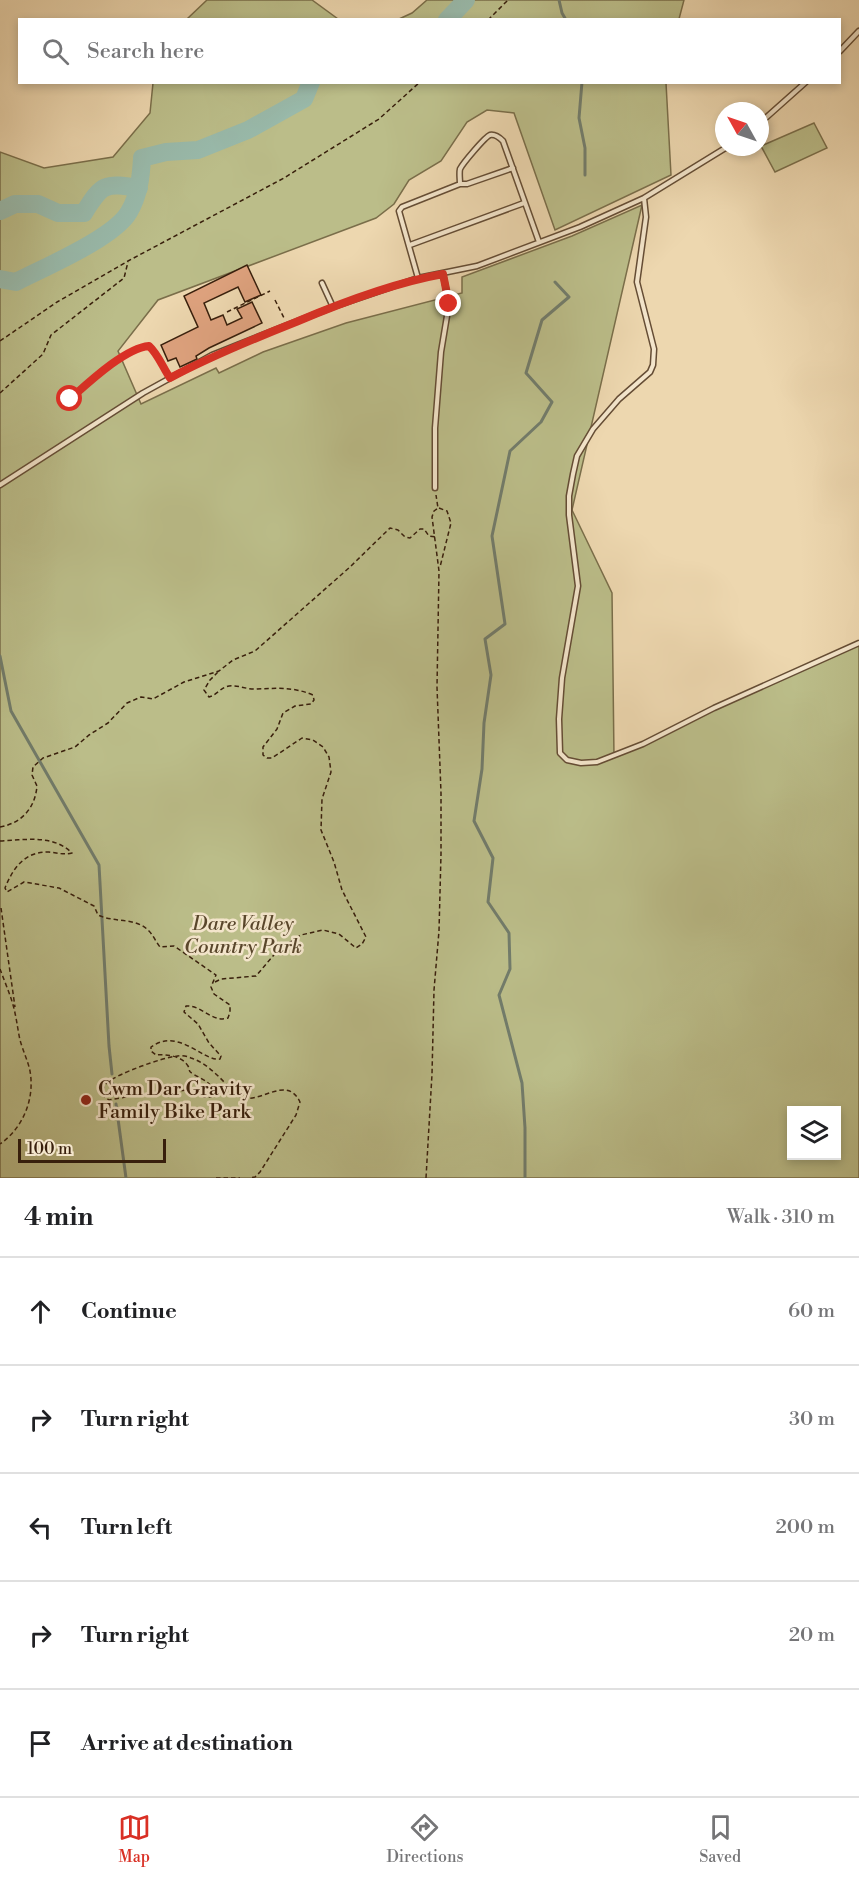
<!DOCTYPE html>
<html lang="en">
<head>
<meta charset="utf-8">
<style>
  :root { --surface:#fff; --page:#f2f2f2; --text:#202124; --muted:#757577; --line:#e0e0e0; --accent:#d93025 }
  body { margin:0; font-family:"Libre Bodoni",serif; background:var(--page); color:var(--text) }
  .controls { position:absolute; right:18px; bottom:18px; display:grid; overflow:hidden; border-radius:0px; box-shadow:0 3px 9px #0003 }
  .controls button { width:54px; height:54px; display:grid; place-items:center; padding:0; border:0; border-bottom:2px solid var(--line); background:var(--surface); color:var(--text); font:30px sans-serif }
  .compass { position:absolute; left:715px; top:102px; width:54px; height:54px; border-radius:50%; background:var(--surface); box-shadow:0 3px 9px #0003; rotate:310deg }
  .scale { position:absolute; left:18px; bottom:15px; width:148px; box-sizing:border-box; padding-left:6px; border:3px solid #381f0c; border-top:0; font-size:16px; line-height:21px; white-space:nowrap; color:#381f0c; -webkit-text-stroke:4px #f3e5cb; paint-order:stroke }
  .stop { position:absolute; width:18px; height:18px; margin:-14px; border:4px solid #d93025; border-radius:50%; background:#fff }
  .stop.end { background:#d93025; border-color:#fff; box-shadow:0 2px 6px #0008 }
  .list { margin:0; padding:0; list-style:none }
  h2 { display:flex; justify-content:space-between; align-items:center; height:78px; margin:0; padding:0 24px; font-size:26px }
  h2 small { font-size:20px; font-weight:400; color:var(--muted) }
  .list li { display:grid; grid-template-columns:39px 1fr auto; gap:18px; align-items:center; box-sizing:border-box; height:108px; padding:0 24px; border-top:2px solid var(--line) }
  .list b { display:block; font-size:22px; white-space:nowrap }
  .list em { font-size:20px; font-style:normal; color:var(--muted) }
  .icon { flex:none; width:33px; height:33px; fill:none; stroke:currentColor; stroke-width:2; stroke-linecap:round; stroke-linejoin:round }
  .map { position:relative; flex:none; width:859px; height:1178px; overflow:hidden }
  .search { position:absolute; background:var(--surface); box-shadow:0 3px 9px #0003; left:18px; right:18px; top:18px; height:66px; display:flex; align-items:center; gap:15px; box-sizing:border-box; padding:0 21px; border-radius:0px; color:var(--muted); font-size:22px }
  .sheet { height:618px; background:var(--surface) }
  nav { display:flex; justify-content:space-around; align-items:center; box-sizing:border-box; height:84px; border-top:2px solid var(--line); background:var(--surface); font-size:16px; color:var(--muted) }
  nav a { display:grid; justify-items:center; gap:3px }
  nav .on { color:var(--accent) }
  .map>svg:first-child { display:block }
</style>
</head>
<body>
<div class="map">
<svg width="859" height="1178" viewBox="0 0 859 1178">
  <rect width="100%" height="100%" fill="#edd7af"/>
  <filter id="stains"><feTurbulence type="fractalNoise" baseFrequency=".00333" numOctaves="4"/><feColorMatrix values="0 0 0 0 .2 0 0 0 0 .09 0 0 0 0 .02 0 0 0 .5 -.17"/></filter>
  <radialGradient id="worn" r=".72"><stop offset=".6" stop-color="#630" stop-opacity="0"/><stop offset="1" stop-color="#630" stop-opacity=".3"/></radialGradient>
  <!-- green -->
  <path fill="#bbbd89" stroke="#7a6e4a" stroke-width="1.5" fill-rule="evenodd" d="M207,0H312L338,19H187Z
    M427,0H684L679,19H399L412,13Z
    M153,83H666L671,175L555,230L514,113L487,110L467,122L441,161L409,180L394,204L376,218L158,300L118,351L141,404L216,368L219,373L263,352L346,323L462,293V277L572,236L642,205L572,510L612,593L614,757L810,665L859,645V1178H0V152L44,168L113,157L150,113ZM792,1110H836V1156H792Z
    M814,123L827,148L775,172L761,146Z"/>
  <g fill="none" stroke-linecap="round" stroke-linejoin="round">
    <!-- stream -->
    <path stroke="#727c6b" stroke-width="3" d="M559,0L562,13L566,20
      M582,82L579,118L585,148V175
      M0,656L11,711L99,865L109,1046L112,1074
      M113,1084L115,1095
      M116,1104L126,1178
      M525,1178V1128L522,1083L499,995L510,969L509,933L488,902L493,858L474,821L482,769L484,723L491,675L485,639L505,624L492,536L510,451L541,422L552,402L526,373L542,320L569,297L555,282"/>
    <!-- river -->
    <path stroke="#99baab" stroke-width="18" d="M447,20L466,0
      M0,211L15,204H38L58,213H84C102,183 105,183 139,188
      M0,279L16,282C45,267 114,238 129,212C139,195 141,177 142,158L166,152L198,150L248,130L304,99L311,82"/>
  </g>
  <!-- building -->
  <path fill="#dea27e" stroke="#381f0c" stroke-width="1.5" d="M247,265L261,295L245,302L238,287L204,303L211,320L223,315L227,325L242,318L237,309L252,302L262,323L209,348L196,356L197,359L180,367L176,358L168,361L161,345L198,327L184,296Z"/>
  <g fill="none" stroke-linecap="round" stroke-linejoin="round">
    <defs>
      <path id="service" d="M840,51L859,31
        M760,123L806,82
        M460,184C460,179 459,173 460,169C463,163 485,137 490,135C495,134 500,138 503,141L539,242
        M644,198L646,217L637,282L654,349L653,365L650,372L619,399L593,429L577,456L573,474L569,496V515L578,586L562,678L559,719L560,753L567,760L581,763L597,762L643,744L714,708L859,643
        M410,245L524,203
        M418,278L399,211L402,207L460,184H467L513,168
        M322,283L333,307
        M0,485L143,393L212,355L333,307L418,278L477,266L580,227L644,198L727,147
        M435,488V428L441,352L449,304L443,274"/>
    </defs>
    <!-- service casing -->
    <use href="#service" stroke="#654d35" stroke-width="7"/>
    <!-- path -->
    <path stroke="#381f0c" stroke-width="1.5" stroke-dasharray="4.5 3" stroke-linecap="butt" d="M488,20L508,0
      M275,300L284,318
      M227,312L270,291
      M0,341L57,302L128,261L284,178L379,119L420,82
      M0,393L43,354L51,335L124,278L128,262
      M70,399C88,383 125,348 149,346L166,372
      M439,508L447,511L451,523L440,567
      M0,827C22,823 35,808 37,786L32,775L33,767L43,758L75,747L89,735L108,723L127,703L141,697L153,699L184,682L219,671L233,660L255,651L350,567L390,528L398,530L405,537L410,538L420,529H424L429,536L436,537
      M0,841C25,840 53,834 72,853C63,855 58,853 49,852C25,851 13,868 5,888L7,892L24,882L59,888L94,906L98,915C114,923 136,917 149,931C153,935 156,942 160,947L174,946L216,975L211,987L214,994L230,1005V1012L228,1018C212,1023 202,1005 186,1006L184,1012L198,1024L209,1043L221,1056L220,1059C203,1062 179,1027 151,1047V1051L156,1055C167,1054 182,1056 188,1066C192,1073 186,1069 193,1074C201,1079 207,1080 213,1088L211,1097H204L192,1089L161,1094H142L109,1100L103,1096C103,1091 103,1086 107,1083C116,1074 164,1057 177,1056C181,1055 187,1056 191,1058C210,1064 224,1083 238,1096C259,1107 286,1073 300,1102L296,1115L260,1172L255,1177L249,1178
      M1,908L15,1007
      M0,969C5,983 12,998 15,1013C17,1022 18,1031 20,1040C23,1051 28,1061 30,1071C35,1099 23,1128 0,1144
      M215,982L221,979L256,976L278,950L301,935L323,930L339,934L356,948L362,944L366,937L342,890L334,862L321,830L322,799L331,772L329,757L323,747L313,740L302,738L272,758H267L263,755V747L277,729L283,713L295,706L311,704L314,700L313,695C294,687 277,688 257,689C248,690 239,685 229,686C221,687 217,695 209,697L204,690L210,680L219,671
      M216,1178H240
      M426,1178L432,1074L434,990L439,931L441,854V793L437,687L439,571L432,517L434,511L438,508L436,495"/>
    <!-- service -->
    <use href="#service" stroke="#f3e5cb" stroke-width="4"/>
  </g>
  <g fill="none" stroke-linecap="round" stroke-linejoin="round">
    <!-- route -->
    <path stroke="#d93025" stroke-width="8" d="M70,399C88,383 125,348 149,346C158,354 163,368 170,378C211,356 253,339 296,322C343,302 393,283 443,274L449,304"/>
  </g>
  <!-- markers -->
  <circle fill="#8f2418" stroke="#f3e5cb" stroke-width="2" cx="86" cy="1100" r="6"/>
  <g text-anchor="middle" stroke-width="5" stroke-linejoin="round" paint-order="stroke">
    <!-- park labels -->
    <g font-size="20" font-style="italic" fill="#59462b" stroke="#f3e5cb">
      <text x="243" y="930">Dare Valley<tspan x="243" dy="23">Country Park</tspan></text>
    </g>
    <!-- poi labels -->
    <g font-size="20" fill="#381f0c" stroke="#f3e5cb" text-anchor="start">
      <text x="98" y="1095">Cwm Dar Gravity<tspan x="98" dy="23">Family Bike Park</tspan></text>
    </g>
  </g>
  <rect width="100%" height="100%" filter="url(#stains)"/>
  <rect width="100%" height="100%" fill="url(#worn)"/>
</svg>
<div class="controls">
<button><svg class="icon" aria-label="layers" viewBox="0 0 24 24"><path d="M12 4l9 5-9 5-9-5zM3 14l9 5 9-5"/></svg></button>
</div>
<svg class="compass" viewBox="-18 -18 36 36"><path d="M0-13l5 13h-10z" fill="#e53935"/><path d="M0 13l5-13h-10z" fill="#757577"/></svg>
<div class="scale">100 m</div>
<div class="stop" style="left:70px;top:399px"></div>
<div class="stop end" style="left:449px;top:304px"></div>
<div class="search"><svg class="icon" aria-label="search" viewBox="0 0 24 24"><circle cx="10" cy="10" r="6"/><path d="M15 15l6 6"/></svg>Search here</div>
</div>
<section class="sheet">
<h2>4 min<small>Walk · 310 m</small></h2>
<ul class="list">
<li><svg class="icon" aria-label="ahead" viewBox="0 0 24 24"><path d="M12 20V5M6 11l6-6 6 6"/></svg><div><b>Continue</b></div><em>60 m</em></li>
<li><svg class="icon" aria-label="right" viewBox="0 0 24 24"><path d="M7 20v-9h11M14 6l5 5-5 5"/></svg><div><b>Turn right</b></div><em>30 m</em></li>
<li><svg class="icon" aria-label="left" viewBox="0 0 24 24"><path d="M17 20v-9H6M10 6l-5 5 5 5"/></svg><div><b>Turn left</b></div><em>200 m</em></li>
<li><svg class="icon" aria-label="right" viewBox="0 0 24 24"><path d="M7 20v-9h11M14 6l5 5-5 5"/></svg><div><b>Turn right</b></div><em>20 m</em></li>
<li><svg class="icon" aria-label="arrive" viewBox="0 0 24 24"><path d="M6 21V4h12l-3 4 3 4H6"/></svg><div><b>Arrive at destination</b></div></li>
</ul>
</section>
<nav>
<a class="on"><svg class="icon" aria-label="map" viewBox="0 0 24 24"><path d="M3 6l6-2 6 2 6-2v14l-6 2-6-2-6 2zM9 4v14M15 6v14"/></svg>Map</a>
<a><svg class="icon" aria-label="directions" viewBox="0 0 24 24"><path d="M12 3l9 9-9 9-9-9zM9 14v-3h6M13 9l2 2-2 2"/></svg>Directions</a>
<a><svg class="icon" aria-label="saved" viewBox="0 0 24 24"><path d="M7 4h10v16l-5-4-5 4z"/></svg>Saved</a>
</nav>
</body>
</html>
